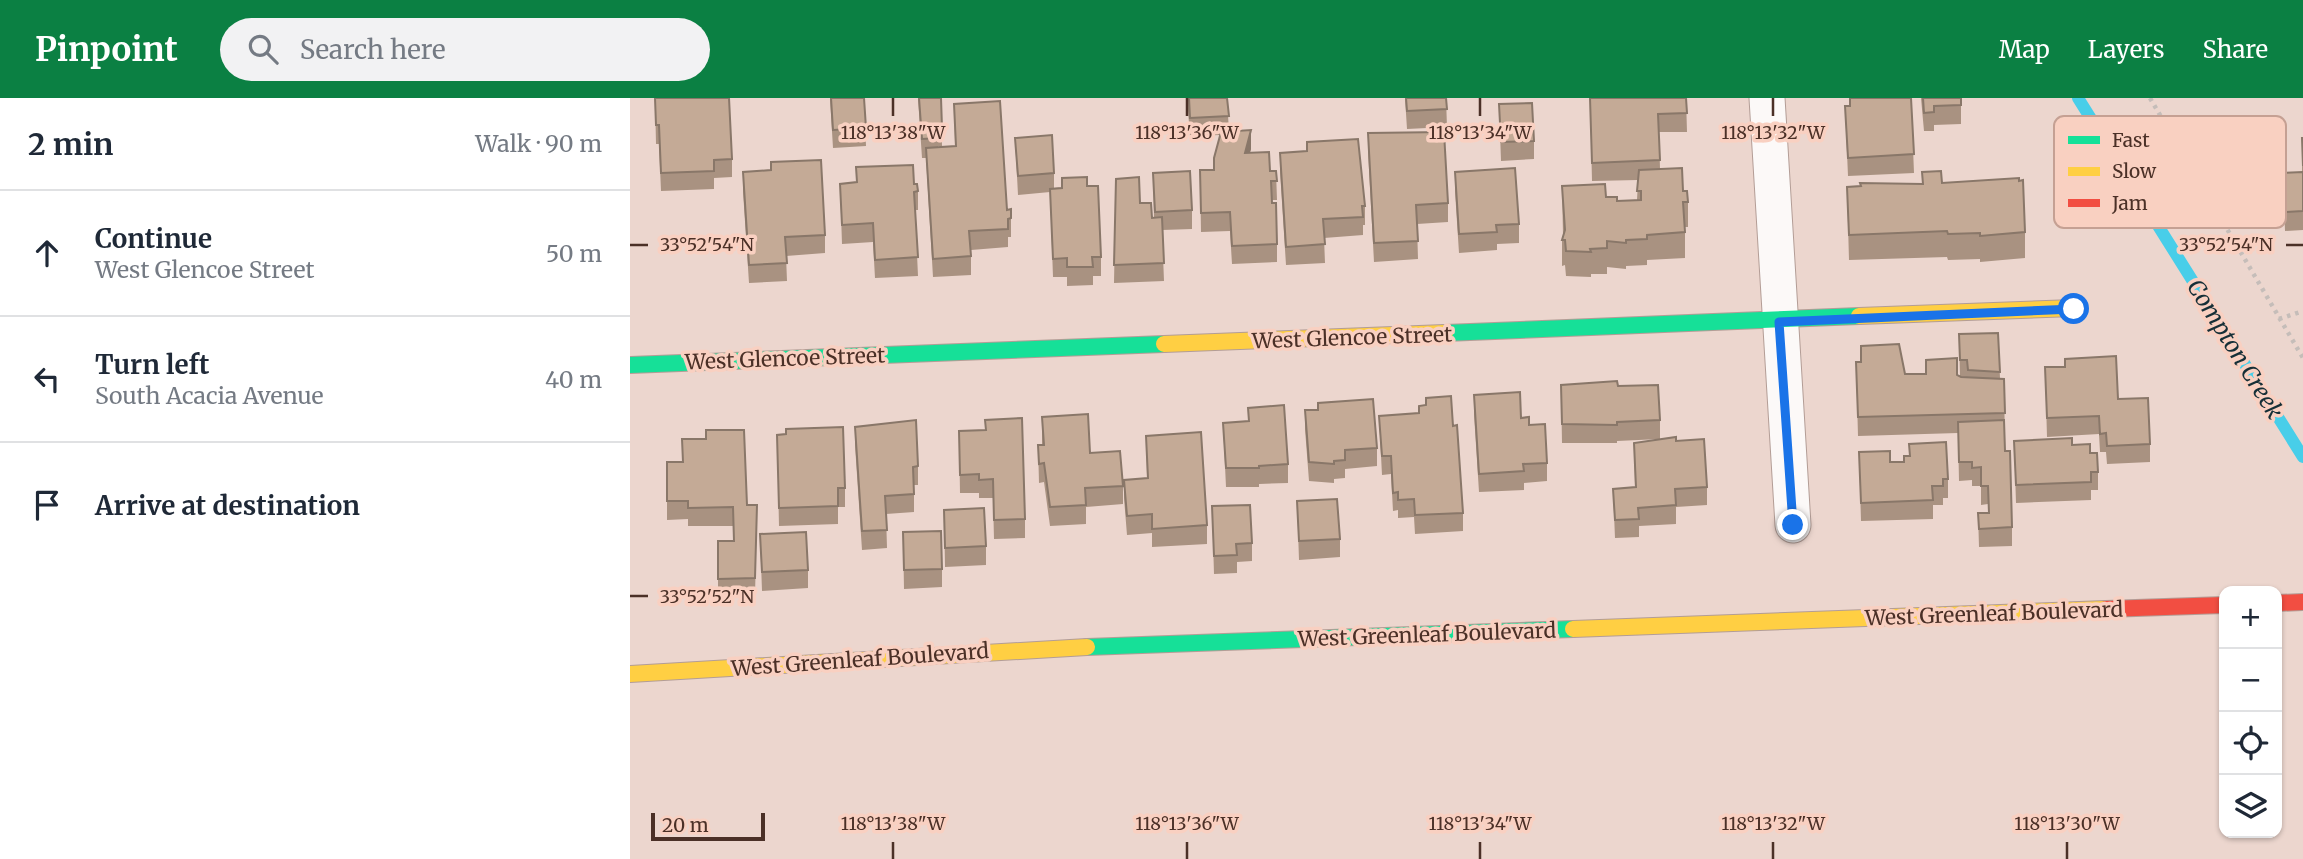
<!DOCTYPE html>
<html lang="en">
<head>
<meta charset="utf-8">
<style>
  :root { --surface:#fff; --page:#f2f2f3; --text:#1f2937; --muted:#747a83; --line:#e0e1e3; --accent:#0b8043 }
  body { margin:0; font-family:Merriweather,serif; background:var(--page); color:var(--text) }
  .controls { position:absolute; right:21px; bottom:21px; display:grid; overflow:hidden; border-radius:14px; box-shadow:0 2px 5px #0004 }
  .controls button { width:63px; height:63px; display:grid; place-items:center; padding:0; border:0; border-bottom:2px solid var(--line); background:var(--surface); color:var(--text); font:35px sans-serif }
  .scale { position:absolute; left:21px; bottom:18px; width:114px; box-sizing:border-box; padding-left:7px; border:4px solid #4b3027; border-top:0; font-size:19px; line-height:24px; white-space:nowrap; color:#4b3027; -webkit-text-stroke:5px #f9d0c1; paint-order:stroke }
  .stop { position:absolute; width:21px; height:21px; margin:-16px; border:5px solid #1a73e8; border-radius:50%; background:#fff }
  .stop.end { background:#1a73e8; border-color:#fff; box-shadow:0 2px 7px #0008 }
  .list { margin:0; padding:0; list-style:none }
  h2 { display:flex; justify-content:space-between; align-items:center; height:91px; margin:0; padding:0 28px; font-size:30px }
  h2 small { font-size:23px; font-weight:400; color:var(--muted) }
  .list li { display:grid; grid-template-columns:46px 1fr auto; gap:21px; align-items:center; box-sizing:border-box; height:126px; padding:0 28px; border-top:2px solid var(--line) }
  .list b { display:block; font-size:26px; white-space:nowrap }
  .list p { margin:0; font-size:23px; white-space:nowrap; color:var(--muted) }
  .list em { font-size:23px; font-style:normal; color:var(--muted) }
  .icon { flex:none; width:38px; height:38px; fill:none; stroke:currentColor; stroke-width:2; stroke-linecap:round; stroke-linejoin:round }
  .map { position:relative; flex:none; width:1673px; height:761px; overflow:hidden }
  header { display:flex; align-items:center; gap:42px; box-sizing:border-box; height:98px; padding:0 35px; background:var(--accent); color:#fff }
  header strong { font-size:33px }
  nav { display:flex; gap:38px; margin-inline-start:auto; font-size:24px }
  .search { width:490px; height:63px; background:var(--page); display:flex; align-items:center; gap:18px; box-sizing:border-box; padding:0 24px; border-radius:38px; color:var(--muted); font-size:26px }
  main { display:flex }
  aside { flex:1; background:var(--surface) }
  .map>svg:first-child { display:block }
</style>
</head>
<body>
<header>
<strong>Pinpoint</strong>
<div class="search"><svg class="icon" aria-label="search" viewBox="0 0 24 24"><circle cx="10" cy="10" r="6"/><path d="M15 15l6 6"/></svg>Search here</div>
<nav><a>Map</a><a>Layers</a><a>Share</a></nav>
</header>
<main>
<aside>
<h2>2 min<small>Walk · 90 m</small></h2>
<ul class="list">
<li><svg class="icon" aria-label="ahead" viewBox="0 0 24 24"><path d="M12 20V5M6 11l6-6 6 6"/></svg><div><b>Continue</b><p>West Glencoe Street</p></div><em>50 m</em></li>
<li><svg class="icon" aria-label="left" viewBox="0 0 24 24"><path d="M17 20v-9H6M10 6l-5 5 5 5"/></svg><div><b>Turn left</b><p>South Acacia Avenue</p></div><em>40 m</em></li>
<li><svg class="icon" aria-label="arrive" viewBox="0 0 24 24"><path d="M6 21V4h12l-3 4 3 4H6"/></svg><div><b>Arrive at destination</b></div></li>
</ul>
</aside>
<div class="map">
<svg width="1673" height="761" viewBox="0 0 1673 761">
  <rect width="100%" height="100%" fill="#ecd6ce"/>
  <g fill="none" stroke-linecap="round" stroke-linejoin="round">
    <!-- stream -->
    <path stroke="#48cee9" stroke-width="12" d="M1448,0L1673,359"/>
    <defs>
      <path id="street" d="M1137,0L1163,427"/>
      <path id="fast" d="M815,235L1229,218
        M0,267L534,246
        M457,549L943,531"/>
      <path id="slow" d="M1229,218L1444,210
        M534,246L815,235
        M943,531L1476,511
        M0,576L457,549"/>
      <path id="jam" d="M1647,505L1673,504
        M1476,511L1594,507"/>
    </defs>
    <!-- street casing -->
    <use href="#street" stroke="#b39d96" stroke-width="37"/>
    <!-- fast casing -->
    <use href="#fast" stroke="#b39d96" stroke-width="18"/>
    <!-- slow casing -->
    <use href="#slow" stroke="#b39d96" stroke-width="18"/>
    <!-- jam casing -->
    <use href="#jam" stroke="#b39d96" stroke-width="18"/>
    <!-- path -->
    <path stroke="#c5bdb9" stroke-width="4.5" stroke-dasharray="3.5 5" stroke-linecap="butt" d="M1520,0L1673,260
      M1649,221L1673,213"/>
    <!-- street -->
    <use href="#street" stroke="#fcf9f8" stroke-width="35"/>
    <!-- fast -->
    <use href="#fast" stroke="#16e098" stroke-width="16"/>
    <!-- slow -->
    <use href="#slow" stroke="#ffcf43" stroke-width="16"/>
    <!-- jam -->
    <use href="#jam" stroke="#f24e42" stroke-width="16"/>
  </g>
  <!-- wall -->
  <path fill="#a99281" d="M25,0L102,61V79L84,80V91L31,93L29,46H26Z
    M200,0H234L236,48L203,50Z
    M288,0H311L312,48H308V49L325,48L324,6L377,112L381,111V139H378V149L341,152V177L303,179L296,60H292Z
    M557,0H597L599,34L621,51L620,54L640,73H646L647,102H642L647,146V164L602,166L600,133L571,134L570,72H584L591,37L560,38Z
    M775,0H816L817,29L777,31Z
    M960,0H1056L1057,34H1029L1030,71L1053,93L1058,104V129H1055V160L1017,162V167L996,168V171L977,169V176H961V179L936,178L935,167L932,168V142L933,137L932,88L976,99L987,103L1007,102L1008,82L962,83Z
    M1219,0H1281L1284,75L1218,78L1215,8H1219Z
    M1291,0H1331V26L1304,27V33H1294Z
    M869,6L904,43V61L871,63Z
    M738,35L818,105V124L787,126L788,161L744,164L738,53Z
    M385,40L424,75V90L457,88L471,159V178H463V187L437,188V179H423L420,94L388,97Z
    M1672,40H1673V132L1655,133L1653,75L1672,74Z
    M650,55L735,108V127H733V137L694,140L695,165L656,167L650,73Z
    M226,69L284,86L288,93V112H285L288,178L245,180L243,144L212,146L210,86L226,84Z
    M141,72L195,137V155L156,158L157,183L119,185L113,93V74Z
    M825,74L889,126V145L867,146V152L829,155L825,93Z
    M523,75L562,112V131L532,132L534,183L484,185L486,81L510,105L522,120H524Z
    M1312,85L1395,134V160L1350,164V161L1318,162L1317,159L1219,162L1217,89Z
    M1368,235L1370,280L1374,281L1375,353L1382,429V448L1349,449L1348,415H1358V406L1351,407V388H1342V382L1329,383L1328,335L1228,338L1226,264L1275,276L1327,277L1330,279L1329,236Z
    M1415,269L1488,301L1520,346V364L1477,366L1476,354H1470L1469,336L1417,339Z
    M931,287L988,288L1030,322V341L987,343V345H932Z
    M844,297L891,320L899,327L917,365V383L894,385V392L849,394L844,316Z
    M675,312L747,350V368L715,371V380L704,381V385L679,383L675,331Z
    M749,318L823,328L833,415V433L785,436L784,419L768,420V412L763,413L761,376L752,377Z
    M412,319L460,355L493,388V406L456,409V426L420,428L414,384L409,385L408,347H412Z
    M593,325L658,366V385L629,386V389H596Z
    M225,329L288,368V387H284V414L256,416L257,450L232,452L225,347Z
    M329,333L395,421V440L364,441L363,400H349V395H330Z
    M147,337L215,390V409H208V426L149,428Z
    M516,338L577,427V446L522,449V435L497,437L494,400V382L517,380Z
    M1046,343L1077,389V407L1046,409V426L1009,428V439L985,440L983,391L1005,390L1004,345Z
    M1384,343L1442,347L1460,355L1468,374V392H1461V402L1386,405Z
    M1229,354L1318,381V400H1313V407H1303V421L1231,423Z
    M37,364L117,407H127L125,499H88V443H104L103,428H58V421L37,422Z
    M667,403L710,441V459L669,462Z
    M582,408L622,445V463L607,464V475L584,476Z
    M314,412L356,448V467L315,469Z
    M273,434L312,471V489L274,491Z
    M130,436L178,472V490L132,493Z"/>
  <!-- shaded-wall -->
  <path fill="#897769" d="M621,32V51L615,73V55Z"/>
  <!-- building -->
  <path fill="#c4aa96" stroke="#897769" stroke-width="2" d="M25,0H99L102,61L84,62V73L31,75L29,27H26Z
    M201,0H234L236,30L203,32Z
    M289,0H311L312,30H307L308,40L292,41Z
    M559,0H597L599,18L560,20Z
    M776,0H816L817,11L777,13Z
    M960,0H1056L1057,15L1028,16L1030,62L962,65Z
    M1220,0H1281L1284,56L1218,60L1215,8H1220Z
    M1293,0H1331V7L1304,8V14L1294,15Z
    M370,3L377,112L381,111V120L378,121V131L339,133L341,158L303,161L296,50L326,48L324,6Z
    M902,5L904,43L871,44L869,6Z
    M621,32L615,55L639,54L640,73H646L647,83H641L642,105H646L647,146L602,148L600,114L571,115L570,72H584V60L591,34Z
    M814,34L818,105L786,107L788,143L744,145L738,35Z
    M422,37L424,75L388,78L385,40Z
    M1672,40H1673V68Z
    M728,41L735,108H732L733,119L693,121L695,146L656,149L650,55L677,53V44Z
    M191,62L195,137L155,139L157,165L119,167L113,74L141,72V64Z
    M283,67L284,86H287L288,93L284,94L288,159L245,162L243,125L212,127L210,86L227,84L226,69Z
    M885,70L889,126L866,127L867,134L829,136L825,74Z
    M1052,70L1053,93H1057L1058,104H1053L1055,134L1017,137V141L996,142V145L977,143V150L960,151L961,154L936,153L935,142H932L935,132L932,88L975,86L976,99H987V103L1011,102V93H1007L1009,72Z
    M560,73L562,112L525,114L523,75Z
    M1311,73L1312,85L1389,80V83L1393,82L1395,134L1350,138V135L1318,136L1317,133L1219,137L1217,89L1231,88L1230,85L1293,86L1292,74Z
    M1673,74V113L1655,114L1653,75Z
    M457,79V88H468L471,159H462L463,169H437V160L423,161L420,91L432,90V80Z
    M509,79L510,105H521L522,120L532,119L534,165L484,167L486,81Z
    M1368,235L1370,274L1338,272L1337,262H1330L1329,236Z
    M1269,246L1275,276H1296V262L1327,260V277L1331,279L1374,281L1375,315L1228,319L1226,264H1231V248Z
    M1486,258L1488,301L1518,300L1520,346L1477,348L1476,335L1470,336L1469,318L1417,320L1415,269H1435V261Z
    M987,283L988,288L1028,287L1030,322L987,324V327L932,326L931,287Z
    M890,294L891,320L899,319V327L915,326L917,365L893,366L894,373L849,376L844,297Z
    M821,298L823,328L827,327L833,415L785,417L784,401L768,402V394L763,395L761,358H752L749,318L789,315V308L796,307V300Z
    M743,301L747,350L715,352V362L704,363V366L679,364L675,312H688V305Z
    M654,307L658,366L629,368V370H596L593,325L619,323L618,310Z
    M458,316L460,355L490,353L493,388L455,390L456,407L420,409L414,365L409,366L408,347H414L412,319Z
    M392,320L395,421L364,422L363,381L349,382V376L330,377L329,333L356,332L355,322Z
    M286,322L288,368L283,369L284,396L255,398L257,432L232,433L225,329Z
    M1374,322L1375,353H1380L1382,429L1349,431L1348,415H1359L1358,388H1351V369L1342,370V364H1329L1328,324Z
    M213,329L215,390H208V408L149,410L147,337L156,336V331Z
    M76,332H114L117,407H127L125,480L88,481V443H104L103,409L58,410V403H37V364H53L52,341H76Z
    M571,334L577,427L522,431V416L497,418L494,382L518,380L516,338Z
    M1046,339V343L1074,341L1077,389L1045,391L1046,407L1008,410L1009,421L985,422L983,391L1006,389L1004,345Z
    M1442,340V347L1460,346V355H1467L1468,374H1461V384L1386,387L1384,343Z
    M1316,344L1318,381H1313V388H1302L1303,402L1231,405L1229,354L1260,353V364H1274V358H1280L1279,346Z
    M707,401L710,441L669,443L667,403Z
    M620,407L622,445L606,446L607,457L584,458L582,408Z
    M354,410L356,448L315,450L314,412Z
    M311,433L312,471L274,472L273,434Z
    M176,434L178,472L132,474L130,436Z"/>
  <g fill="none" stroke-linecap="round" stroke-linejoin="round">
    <!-- route -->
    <path stroke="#1a73e8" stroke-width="9" d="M1163,427L1149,224L1444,211"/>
  </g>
  <!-- ticks -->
  <path fill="none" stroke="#4b3027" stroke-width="2.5" d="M263,0V18M557,0V18M850,0V18M1143,0V18M0,147H18M1656,147H1673M0,498H18M263,744V761M557,744V761M850,744V761M1143,744V761M1437,744V761"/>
  <g text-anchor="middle" stroke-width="7" stroke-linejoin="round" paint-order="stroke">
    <!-- street labels -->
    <g font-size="21" fill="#4b3027" stroke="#f9d0c1">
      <text transform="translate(722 240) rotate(-2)" y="7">West Glencoe Street</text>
      <text transform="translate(155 261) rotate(-2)" y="7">West Glencoe Street</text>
      <text transform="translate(1364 516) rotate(-2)" y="7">West Greenleaf Boulevard</text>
      <text transform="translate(797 537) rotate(-2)" y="7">West Greenleaf Boulevard</text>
      <text transform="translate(230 562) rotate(-4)" y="7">West Greenleaf Boulevard</text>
    </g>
    <!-- water labels -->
    <g font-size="23" font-style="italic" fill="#162f37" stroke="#f9d0c1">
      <text transform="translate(1605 251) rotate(58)" y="8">Compton Creek</text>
    </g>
  </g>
  <!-- legend -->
  <rect x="1424" y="18" width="232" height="112" rx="10" fill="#f9d0c1" stroke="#c5a093" stroke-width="2"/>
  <rect x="1438" y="38" width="32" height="8" fill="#16e098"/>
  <rect x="1438" y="69" width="32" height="9" fill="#ffcf43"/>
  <rect x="1438" y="101" width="32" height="8" fill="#f24e42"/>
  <g font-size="19" fill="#4b3027">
    <text x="1482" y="49">Fast</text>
    <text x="1482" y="80">Slow</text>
    <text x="1482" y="112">Jam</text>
  </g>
  <g font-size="18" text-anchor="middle" fill="#4b3027" stroke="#f9d0c1" stroke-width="7" stroke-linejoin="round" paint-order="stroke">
    <text x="263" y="41">118°13'38"W</text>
    <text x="557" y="41">118°13'36"W</text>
    <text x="850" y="41">118°13'34"W</text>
    <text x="1143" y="41">118°13'32"W</text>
    <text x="77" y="153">33°52'54"N</text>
    <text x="1596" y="153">33°52'54"N</text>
    <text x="77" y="505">33°52'52"N</text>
    <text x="263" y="732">118°13'38"W</text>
    <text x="557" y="732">118°13'36"W</text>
    <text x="850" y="732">118°13'34"W</text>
    <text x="1143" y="732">118°13'32"W</text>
    <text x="1437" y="732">118°13'30"W</text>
  </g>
</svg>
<div class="controls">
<button>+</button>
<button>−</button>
<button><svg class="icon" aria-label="locate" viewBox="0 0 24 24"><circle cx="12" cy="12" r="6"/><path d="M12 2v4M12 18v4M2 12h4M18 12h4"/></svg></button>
<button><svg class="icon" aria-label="layers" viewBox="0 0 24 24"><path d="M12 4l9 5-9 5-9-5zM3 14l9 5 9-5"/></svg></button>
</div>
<div class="scale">20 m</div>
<div class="stop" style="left:1444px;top:211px"></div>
<div class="stop end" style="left:1163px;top:427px"></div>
</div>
</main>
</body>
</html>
